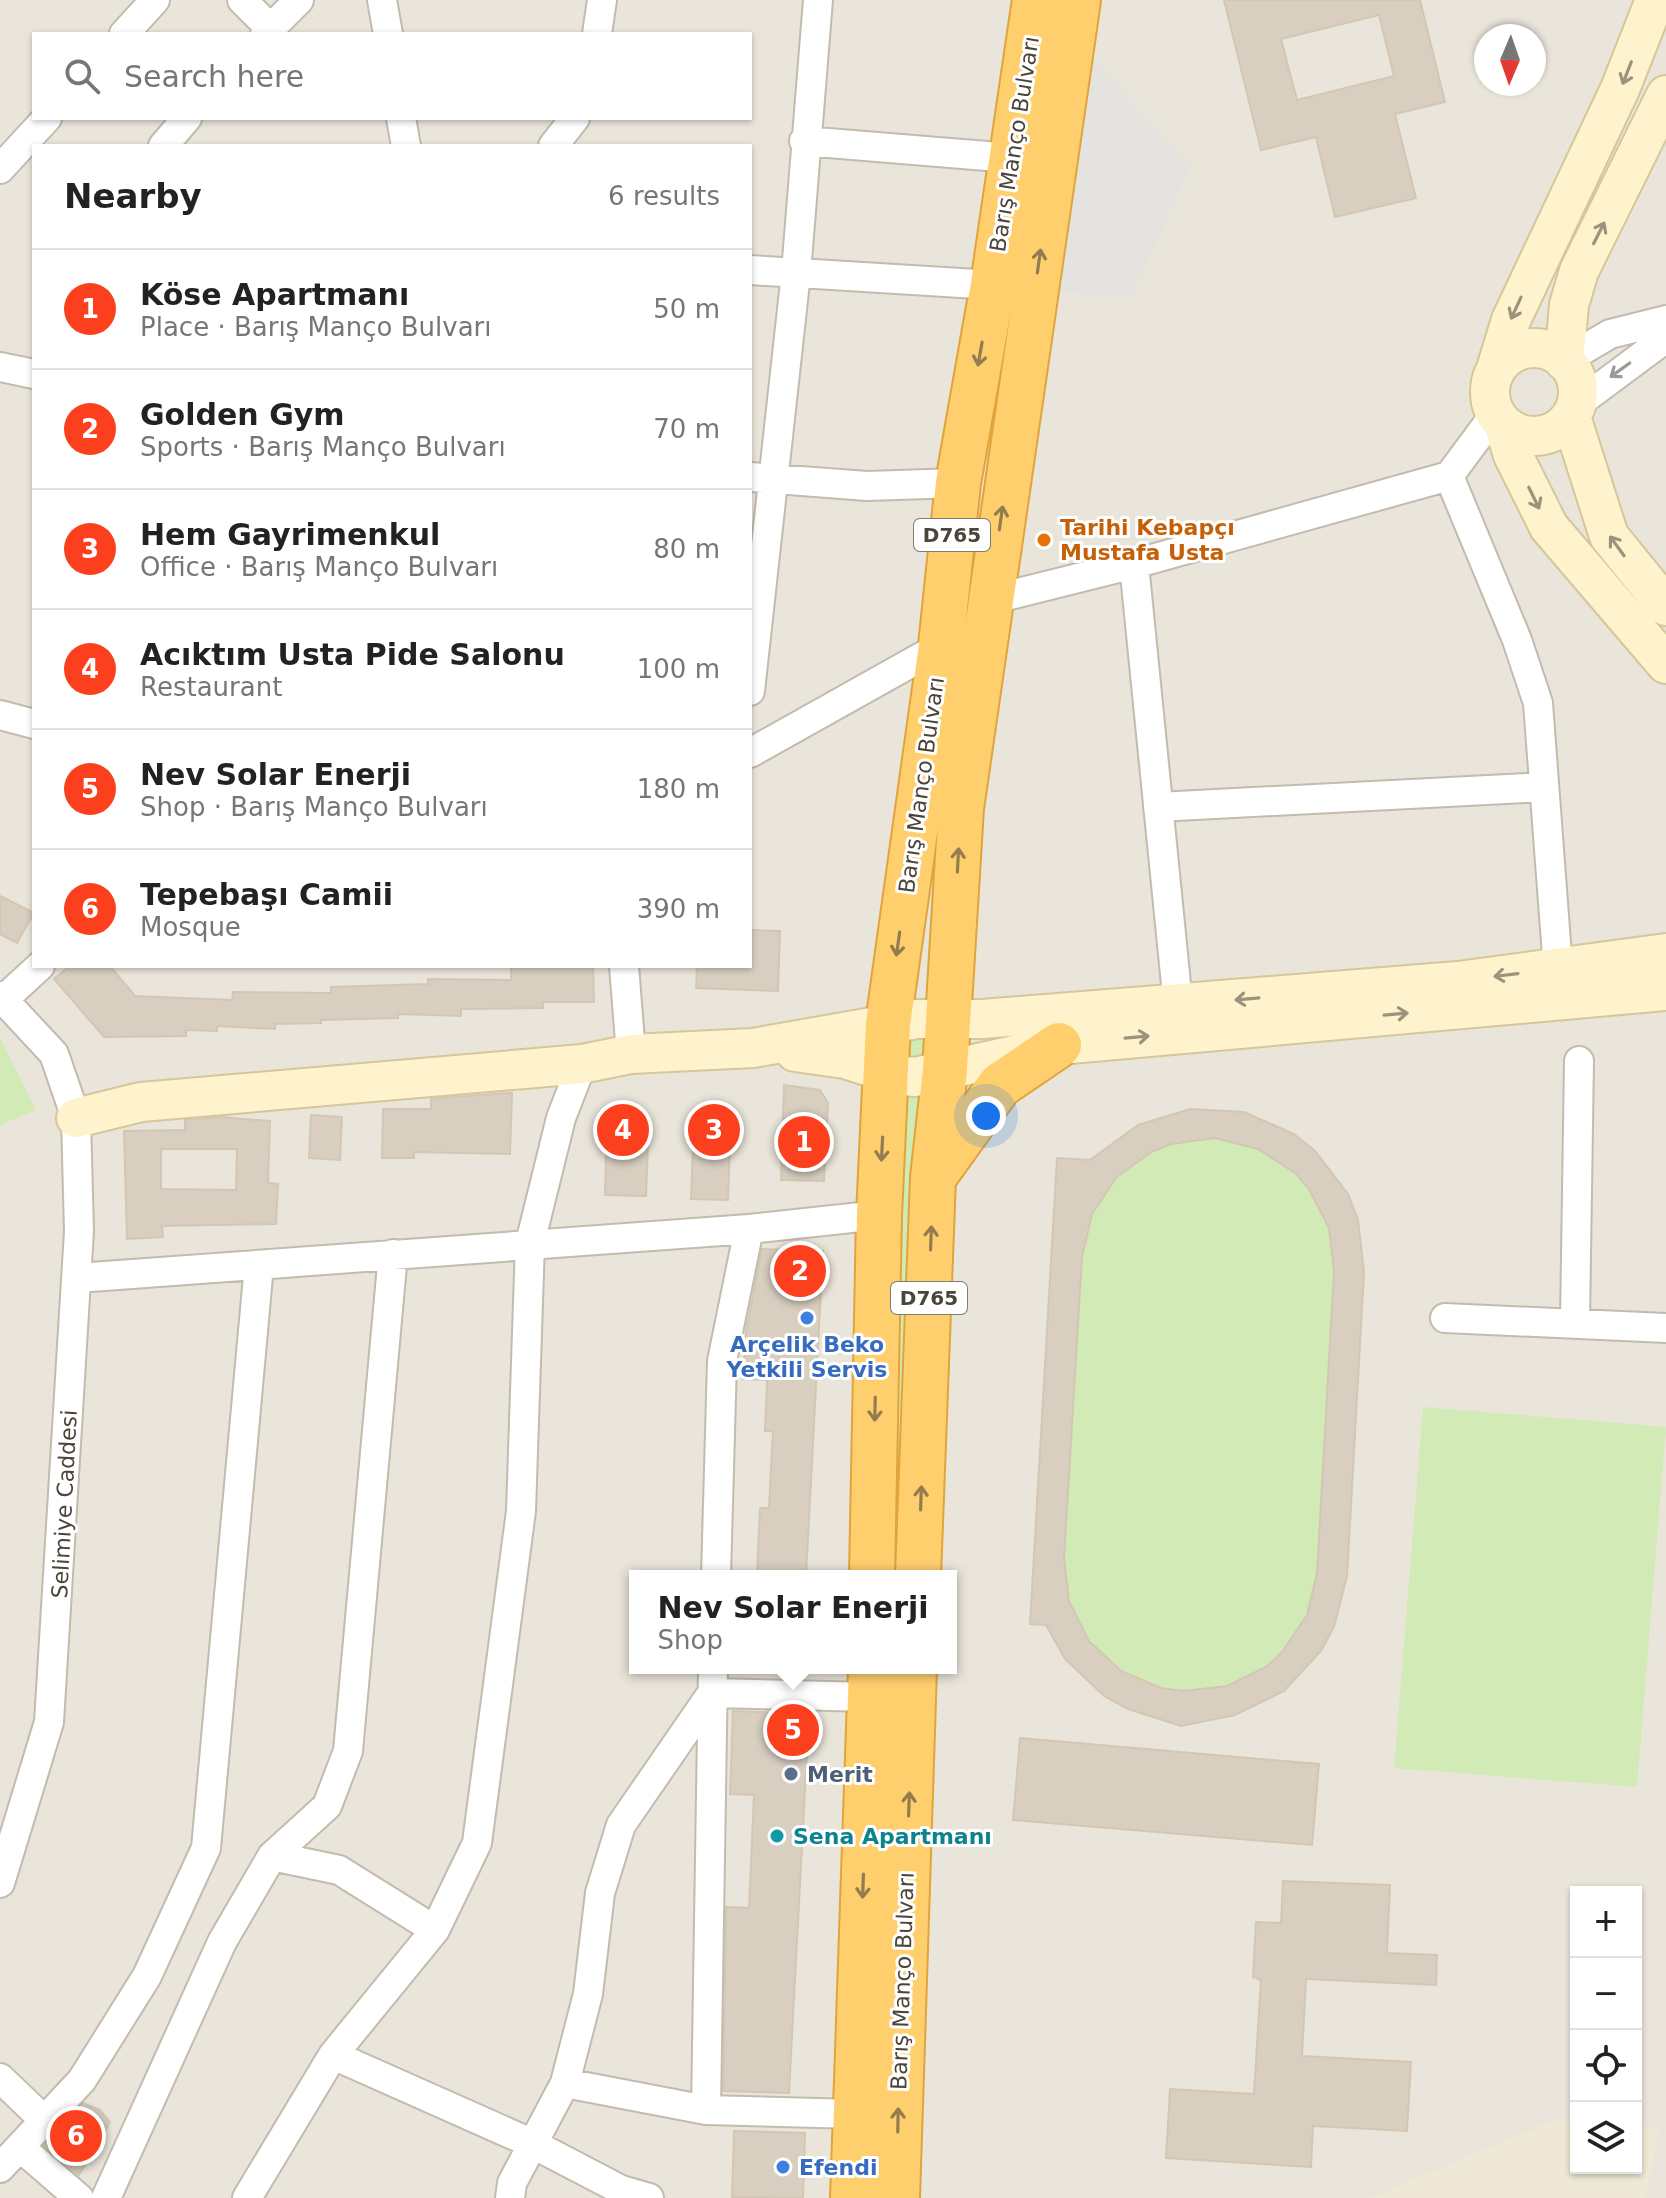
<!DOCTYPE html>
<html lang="en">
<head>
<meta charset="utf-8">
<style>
  :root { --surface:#fff; --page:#f6f6f6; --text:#222; --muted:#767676; --line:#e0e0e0; --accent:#fc3f1d }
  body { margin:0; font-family:"DejaVu Sans",sans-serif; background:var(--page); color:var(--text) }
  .controls { position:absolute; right:24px; bottom:24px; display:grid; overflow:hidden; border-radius:0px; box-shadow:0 2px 6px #0004 }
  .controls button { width:72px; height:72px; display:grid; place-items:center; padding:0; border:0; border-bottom:2px solid var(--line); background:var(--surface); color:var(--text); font:40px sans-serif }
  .compass { position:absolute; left:1474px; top:24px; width:72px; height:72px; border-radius:50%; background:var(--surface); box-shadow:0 2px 6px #0004; rotate:182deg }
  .you { position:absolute; left:986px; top:1116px; width:28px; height:28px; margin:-20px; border:6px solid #fff; border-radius:50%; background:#1a73e8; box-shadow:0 0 0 12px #1a73e833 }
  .badge { display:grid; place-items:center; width:52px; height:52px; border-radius:50%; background:var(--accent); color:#fff; font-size:26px; font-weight:700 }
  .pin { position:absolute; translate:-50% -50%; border:4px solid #fff; box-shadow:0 2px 8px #0006 }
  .popup { position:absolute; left:629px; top:1570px; width:328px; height:104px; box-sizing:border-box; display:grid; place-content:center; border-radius:0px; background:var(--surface); filter:drop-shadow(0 2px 6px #0005); font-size:26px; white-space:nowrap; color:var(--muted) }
  .popup b { font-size:30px; color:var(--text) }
  .popup::after { content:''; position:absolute; left:50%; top:100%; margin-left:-16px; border:16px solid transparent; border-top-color:var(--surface) }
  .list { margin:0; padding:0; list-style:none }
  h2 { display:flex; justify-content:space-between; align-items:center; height:104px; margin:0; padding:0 32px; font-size:34px }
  h2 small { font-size:26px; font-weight:400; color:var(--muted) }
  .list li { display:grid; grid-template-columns:52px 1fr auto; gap:24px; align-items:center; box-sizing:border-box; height:120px; padding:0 32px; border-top:2px solid var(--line) }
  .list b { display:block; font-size:30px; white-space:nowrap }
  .list p { margin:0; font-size:26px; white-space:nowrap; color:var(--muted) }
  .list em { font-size:26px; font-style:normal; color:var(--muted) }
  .icon { flex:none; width:44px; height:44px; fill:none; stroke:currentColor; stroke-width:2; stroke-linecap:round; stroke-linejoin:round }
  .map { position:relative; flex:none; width:1666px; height:2198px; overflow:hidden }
  .search { position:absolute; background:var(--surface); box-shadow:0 2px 6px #0004; left:32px; top:32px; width:720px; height:88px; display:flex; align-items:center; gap:20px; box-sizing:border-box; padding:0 28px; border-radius:0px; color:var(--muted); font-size:30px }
  .panel { position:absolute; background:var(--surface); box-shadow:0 2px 6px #0004; left:32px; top:144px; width:720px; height:824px; border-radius:0px }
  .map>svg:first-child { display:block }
</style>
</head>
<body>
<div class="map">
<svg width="1666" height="2198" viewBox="0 0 1666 2198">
  <rect width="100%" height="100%" fill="#f6f3ec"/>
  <!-- residential -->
  <path fill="#eae5da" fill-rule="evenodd" d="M0,0H1666V2198H0ZM34,34H750V118H34ZM1486,36H1534V84H1486ZM34,146H750V966H34ZM635,1576H951V1668H635ZM1576,1892H1636V2168H1576Z"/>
  <!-- education -->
  <path fill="#efe8d6" d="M1555,2120L1576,2122V2168H1636V2127L1659,2128L1646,2198H1370Z"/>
  <!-- green -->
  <path fill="#d2eab5" d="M919,1024L933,1055L910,1062L898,1038Z
    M0,1038L36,1110L0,1125Z
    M910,1096L925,1100L899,1576H880L895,1097Z
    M1215,1138C1267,1146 1312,1176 1329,1227C1333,1241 1333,1258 1334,1272L1317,1573C1292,1738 1070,1725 1064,1558L1082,1257C1085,1243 1087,1227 1092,1213C1113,1164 1165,1140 1215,1138Z
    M1423,1407L1666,1427L1637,1787L1394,1768Z"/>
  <!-- parking -->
  <path fill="#e5e3e0" d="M1082,47L1190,167L1131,299L1048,290Z"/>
  <!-- building -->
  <path fill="#d8cfc1" stroke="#d3c7b4" stroke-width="2" fill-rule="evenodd" d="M1224,0H1420L1445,102L1395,114L1416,198L1335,217L1316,137L1261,150ZM1379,15L1394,76L1297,100L1281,39Z
    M0,896L34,913L17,943L0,934Z
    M750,930L780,931L778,991L696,988L697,966H750Z
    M70,966H110L135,996L232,1000L233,992L331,993V987L428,984V979L511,980V966H593L594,1002H543V1008L461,1009V1016L398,1014V1018L321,1020V1023L275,1024V1029L217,1026V1031L186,1030V1036L104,1037L54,979Z
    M784,1085L820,1090L828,1103L824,1181L781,1180Z
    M507,1093H512L510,1154L414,1152V1158H382L383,1109H431V1099Z
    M1190,1109L1244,1112L1294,1134L1315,1151L1348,1194L1358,1220L1364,1272L1347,1576L1334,1627L1321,1651L1284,1691L1235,1715L1181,1726L1128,1709L1104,1696L1065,1659L1046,1625L1030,1624L1057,1158L1090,1160L1138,1125ZM1215,1138L1258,1149L1295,1173L1309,1189L1329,1228L1334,1272L1317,1573L1307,1615L1282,1652L1266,1667L1227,1686L1183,1691L1161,1688L1121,1671L1089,1641L1069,1601L1064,1558L1082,1257L1092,1214L1116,1178L1151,1152L1172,1144Z
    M311,1115L342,1117L340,1160L309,1158Z
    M694,1116L731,1117L728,1200L691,1199Z
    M220,1117L270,1121L268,1183L278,1184L276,1224L162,1226L163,1237L127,1239L124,1131L185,1130V1120ZM161,1149H237L236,1190L161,1189Z
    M607,1117L649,1118L646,1196L605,1195Z
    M762,1249L823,1251L806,1576H757L760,1508H769L773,1431H765L767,1380L743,1379L746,1331Z
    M733,1711L809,1714L789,2093L723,2091L726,1907L749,1908L754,1795L730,1794Z
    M1020,1738L1319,1764L1312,1845L1013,1820Z
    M1283,1881L1390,1885L1387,1953L1437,1955L1436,1985L1306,1979L1302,2056L1411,2062L1407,2131L1313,2126L1311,2167L1166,2158L1170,2089L1254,2094L1261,1980L1253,1977L1256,1922L1281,1923Z
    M83,2103L100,2110L110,2122L79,2175L44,2146Z
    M734,2131L805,2133L803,2198L732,2197Z"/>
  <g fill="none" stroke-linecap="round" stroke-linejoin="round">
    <defs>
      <path id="street" d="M242,0L270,28
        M382,0L388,34
        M124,34L155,0
        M265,34L299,0
        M597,34L602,0
        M401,118L406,146
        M804,141L1011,158
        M163,146L187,118
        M553,146L575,118
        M0,169L47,118
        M750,270L993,285
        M1564,361L1610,334L1666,320
        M0,367L34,374
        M1576,405L1666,338
        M1449,476L1517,640L1538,703L1558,969
        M750,477L867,486L958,483
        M1134,564L1178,1004
        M990,600L1134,564L1449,476L1495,414
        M750,691L796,273L818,0
        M0,715L34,724
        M750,753L941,646
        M1158,807L1544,787
        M624,966L631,1054
        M0,996L54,1054L76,1118L79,1231L49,1722L0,1883
        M4,999L40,966
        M77,1278L749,1229
        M1445,1318L1666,1328
        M1575,1321L1579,1061
        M716,1576L722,1361L749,1229L879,1215
        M272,1856L339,1870L435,1930
        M333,2055L531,2143L621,2190L649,2198
        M0,2078L44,2120
        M565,2083L588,1994L600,1893L621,1825L712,1693L870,1697
        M706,2110L855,2114
        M21,2148L79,2198
        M0,2168L82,2080L147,1976L206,1848L259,1265
        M106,2198L222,1942L272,1856L327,1806L348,1751L393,1254
        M247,2198L333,2055L435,1930L477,1843L521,1511L530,1243L561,1118L582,1064
        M510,2198L512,2183L565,2083L706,2110L713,1668"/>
      <path id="secondary" d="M1490 392a44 44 0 1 1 88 0a44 44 0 1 1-88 0Z
        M1564,361L1569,305L1579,271L1666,95
        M1496,369L1511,320L1620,89L1655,0
        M1571,417L1609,536L1666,606
        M1504,426L1513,455L1549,527L1666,664
        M795,1052L845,1059L895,1075L915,1077L1059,1045L1666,991
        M76,1118L141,1102L582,1064L631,1054L753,1048L917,1019H982L1458,981L1666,953"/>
      <path id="highway" d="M933,1178L1000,1085L1059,1045
        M872,1576L879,1215L888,1024L941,646L958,483L993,285L1035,0
        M918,1576L933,1178L945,1070L961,808L1078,0
        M853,2198L871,1668
        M897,2198L914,1668"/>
    </defs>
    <!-- street casing -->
    <use href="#street" stroke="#c2bbae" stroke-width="32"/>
    <!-- secondary casing -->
    <use href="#secondary" stroke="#d6c79b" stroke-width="42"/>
    <!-- highway casing -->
    <use href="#highway" stroke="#e0a43c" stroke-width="48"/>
    <!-- street -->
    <use href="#street" stroke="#fff" stroke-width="28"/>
    <!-- secondary -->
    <use href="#secondary" stroke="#fff3cd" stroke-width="38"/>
    <!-- highway -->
    <use href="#highway" stroke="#ffcf6e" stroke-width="44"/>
  </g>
  <!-- one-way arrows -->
  <defs><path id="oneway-shaft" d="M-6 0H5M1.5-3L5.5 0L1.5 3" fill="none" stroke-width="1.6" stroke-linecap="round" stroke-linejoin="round" transform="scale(2)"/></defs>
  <g stroke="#9c937c">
    <use href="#oneway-shaft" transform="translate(1627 73) rotate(111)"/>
    <use href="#oneway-shaft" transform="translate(1599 233) rotate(-63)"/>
    <use href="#oneway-shaft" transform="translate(1516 308) rotate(115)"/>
    <use href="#oneway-shaft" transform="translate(1534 498) rotate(64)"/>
    <use href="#oneway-shaft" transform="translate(1617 546) rotate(-126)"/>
    <use href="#oneway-shaft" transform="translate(1506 975) rotate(173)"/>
    <use href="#oneway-shaft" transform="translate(1247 999) rotate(175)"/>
    <use href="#oneway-shaft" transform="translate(1396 1014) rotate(-5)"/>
    <use href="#oneway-shaft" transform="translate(1137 1037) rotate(-5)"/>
  </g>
  <g stroke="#937c4e">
    <use href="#oneway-shaft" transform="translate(1039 261) rotate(-82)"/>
    <use href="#oneway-shaft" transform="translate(980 354) rotate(100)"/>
    <use href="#oneway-shaft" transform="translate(1001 518) rotate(-82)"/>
    <use href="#oneway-shaft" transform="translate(958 860) rotate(-87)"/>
    <use href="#oneway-shaft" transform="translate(898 944) rotate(98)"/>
    <use href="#oneway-shaft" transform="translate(882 1149) rotate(93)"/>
    <use href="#oneway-shaft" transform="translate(931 1238) rotate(-88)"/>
    <use href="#oneway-shaft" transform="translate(875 1409) rotate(91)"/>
    <use href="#oneway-shaft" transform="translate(921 1498) rotate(-88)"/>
    <use href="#oneway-shaft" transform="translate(909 1804) rotate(-88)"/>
    <use href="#oneway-shaft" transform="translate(863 1886) rotate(92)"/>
    <use href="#oneway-shaft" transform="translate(898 2120) rotate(-89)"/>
  </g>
  <use stroke="#9c9892" href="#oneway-shaft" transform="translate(1620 370) rotate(144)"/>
  <!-- markers -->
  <circle fill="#e8710a" stroke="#fff" stroke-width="3" cx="1044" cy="540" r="8"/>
  <g fill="#3f7fe0" stroke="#fff" stroke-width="3">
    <circle cx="807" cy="1318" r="8"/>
    <circle cx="783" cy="2167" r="8"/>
  </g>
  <circle fill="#5c6f8a" stroke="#fff" stroke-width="3" cx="791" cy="1774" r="8"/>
  <circle fill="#0f9aa8" stroke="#fff" stroke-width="3" cx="777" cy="1836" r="8"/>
  <g text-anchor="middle" stroke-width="6" stroke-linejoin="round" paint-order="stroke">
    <!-- shield labels -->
    <g fill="#fff" stroke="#817c74" stroke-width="2">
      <rect x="914" y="519" width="76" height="32" rx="6"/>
      <rect x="891" y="1282" width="76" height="32" rx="6"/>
    </g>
    <g font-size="20" font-weight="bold" fill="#4b4439">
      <text x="952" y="542">D765</text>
      <text x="929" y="1305">D765</text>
    </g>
    <!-- street labels -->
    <g font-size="22" fill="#4b4439" stroke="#fff">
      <text transform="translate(1014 144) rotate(-81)" y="8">Barış Manço Bulvarı</text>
      <text transform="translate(921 785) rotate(-82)" y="8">Barış Manço Bulvarı</text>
      <text transform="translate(64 1504) rotate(-87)" y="8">Selimiye Caddesi</text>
      <text transform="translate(902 1981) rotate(-88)" y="8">Barış Manço Bulvarı</text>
    </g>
    <!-- food labels -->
    <g font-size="22" font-weight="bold" fill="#c56008" stroke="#fff" text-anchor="start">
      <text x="1060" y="535">Tarihi Kebapçı<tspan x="1060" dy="25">Mustafa Usta</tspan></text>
    </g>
    <!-- shop labels -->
    <g font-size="22" font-weight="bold" fill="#366cbe" stroke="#fff">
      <text x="807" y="1352">Arçelik Beko<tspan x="807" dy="25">Yetkili Servis</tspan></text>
      <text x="799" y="2175" text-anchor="start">Efendi</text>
    </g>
    <!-- service labels -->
    <g font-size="22" font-weight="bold" fill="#4e5e75" stroke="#fff" text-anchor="start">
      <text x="807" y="1782">Merit</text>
    </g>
    <!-- culture labels -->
    <g font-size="22" font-weight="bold" fill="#0d838f" stroke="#fff" text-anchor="start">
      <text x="793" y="1844">Sena Apartmanı</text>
    </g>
  </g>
</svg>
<div class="controls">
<button>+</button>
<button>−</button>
<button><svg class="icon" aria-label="locate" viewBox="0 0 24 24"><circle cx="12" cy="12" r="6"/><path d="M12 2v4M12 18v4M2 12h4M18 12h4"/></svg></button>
<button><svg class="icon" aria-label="layers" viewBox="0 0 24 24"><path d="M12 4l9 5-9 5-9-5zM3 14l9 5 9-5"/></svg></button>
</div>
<svg class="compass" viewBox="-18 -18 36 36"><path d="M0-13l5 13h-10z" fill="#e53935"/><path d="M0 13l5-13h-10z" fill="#767676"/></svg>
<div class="you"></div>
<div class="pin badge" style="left:804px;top:1142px">1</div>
<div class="pin badge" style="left:800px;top:1271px">2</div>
<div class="pin badge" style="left:714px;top:1130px">3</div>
<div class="pin badge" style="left:623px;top:1130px">4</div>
<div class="pin badge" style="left:793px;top:1730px">5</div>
<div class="popup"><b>Nev Solar Enerji</b>Shop</div>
<div class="pin badge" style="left:76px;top:2136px">6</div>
<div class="search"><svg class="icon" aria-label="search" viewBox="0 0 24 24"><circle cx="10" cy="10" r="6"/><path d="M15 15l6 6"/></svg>Search here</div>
<section class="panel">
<h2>Nearby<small>6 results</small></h2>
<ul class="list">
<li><span class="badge">1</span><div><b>Köse Apartmanı</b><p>Place · Barış Manço Bulvarı</p></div><em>50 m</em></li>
<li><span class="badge">2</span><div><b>Golden Gym</b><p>Sports · Barış Manço Bulvarı</p></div><em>70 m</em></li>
<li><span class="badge">3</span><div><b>Hem Gayrimenkul</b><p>Office · Barış Manço Bulvarı</p></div><em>80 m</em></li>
<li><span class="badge">4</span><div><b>Acıktım Usta Pide Salonu</b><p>Restaurant</p></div><em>100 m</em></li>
<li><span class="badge">5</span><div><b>Nev Solar Enerji</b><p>Shop · Barış Manço Bulvarı</p></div><em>180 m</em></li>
<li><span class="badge">6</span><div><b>Tepebaşı Camii</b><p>Mosque</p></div><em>390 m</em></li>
</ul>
</section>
</div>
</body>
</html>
